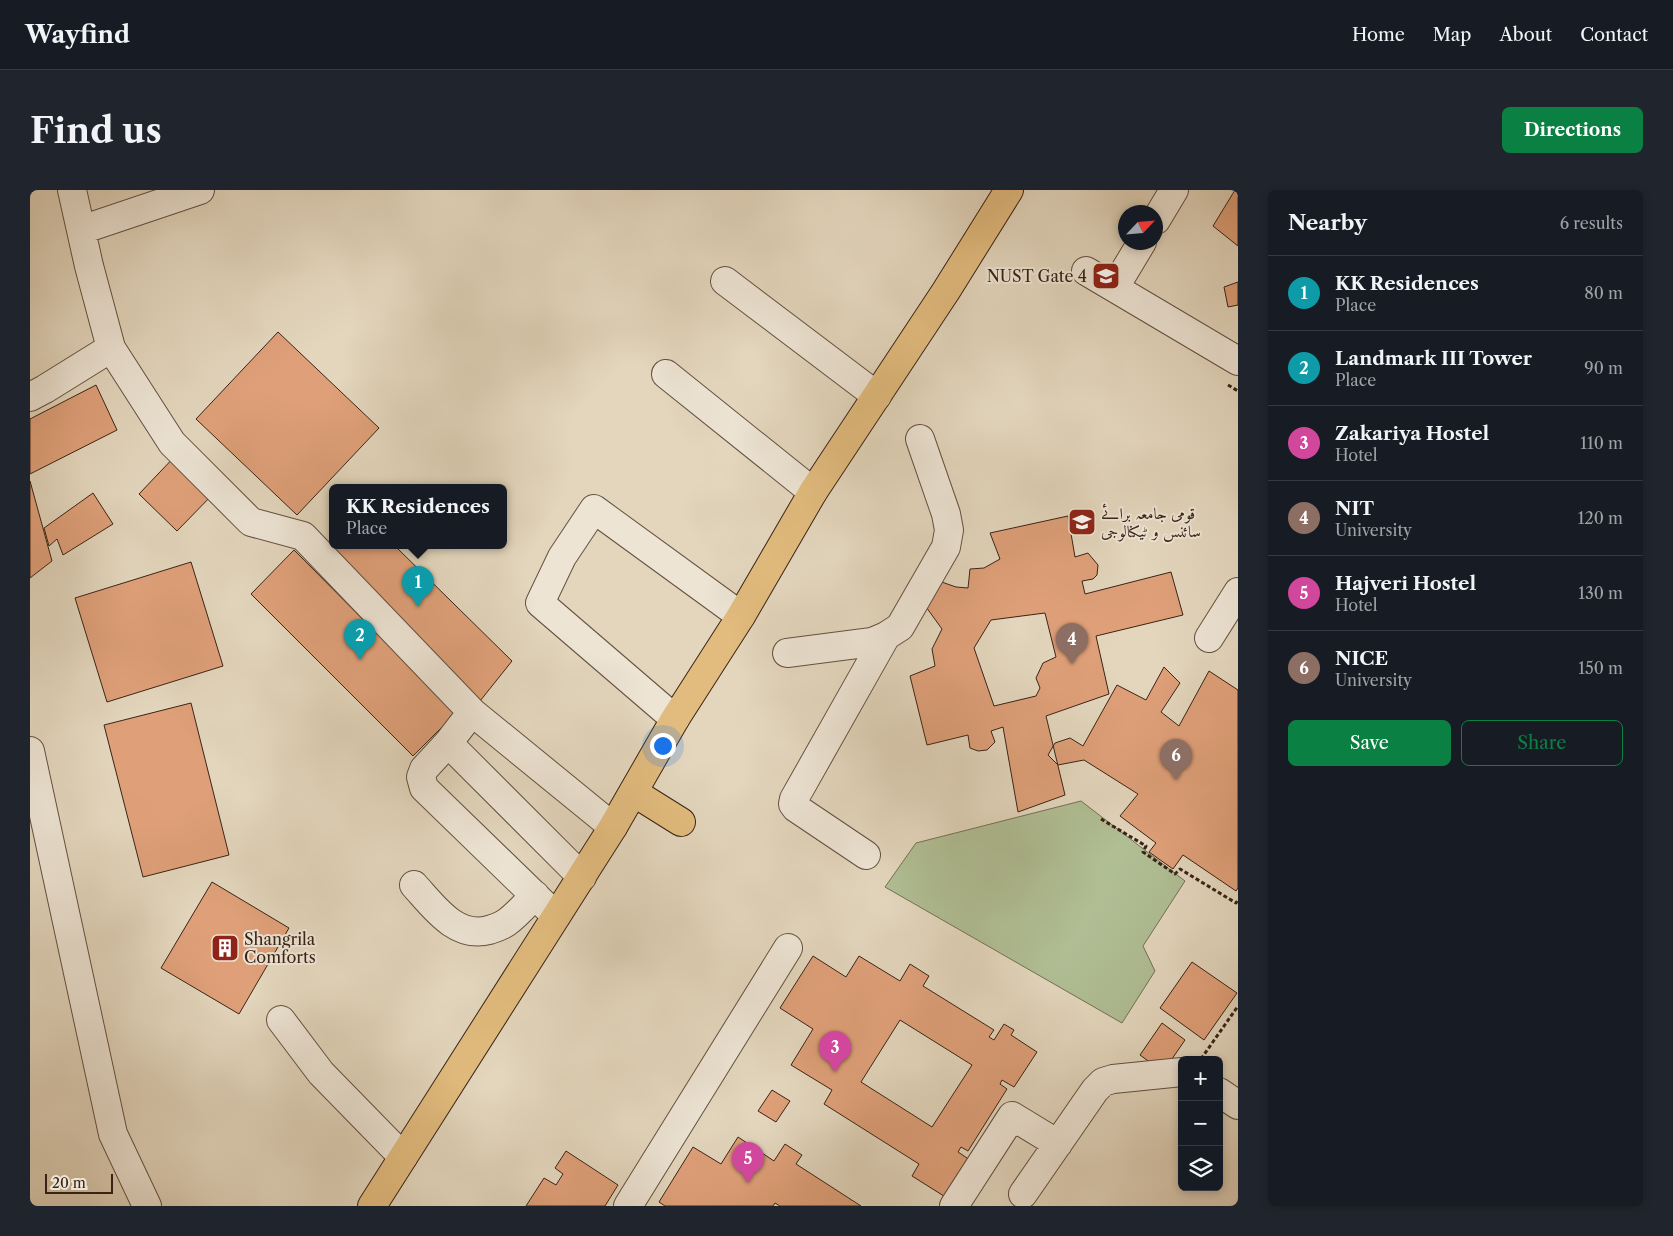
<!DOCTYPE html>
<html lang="en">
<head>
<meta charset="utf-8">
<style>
  :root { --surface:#171b24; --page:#20242c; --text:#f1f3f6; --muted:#9ea1a6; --line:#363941; --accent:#0b8043 }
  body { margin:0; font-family:"Libre Caslon Text",Amiri,serif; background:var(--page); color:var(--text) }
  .controls { position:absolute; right:15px; bottom:15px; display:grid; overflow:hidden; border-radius:8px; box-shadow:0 2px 8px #0003 }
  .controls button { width:45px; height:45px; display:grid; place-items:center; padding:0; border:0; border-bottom:1px solid var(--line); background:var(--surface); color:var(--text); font:25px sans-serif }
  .compass { position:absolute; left:1088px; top:15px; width:45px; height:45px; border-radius:50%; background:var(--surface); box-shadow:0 2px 8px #0003; rotate:64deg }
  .scale { position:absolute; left:15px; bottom:12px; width:68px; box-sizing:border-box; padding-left:5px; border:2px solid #392316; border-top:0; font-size:14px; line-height:18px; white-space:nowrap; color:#392316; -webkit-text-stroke:4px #ede4d4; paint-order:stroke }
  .you { position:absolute; left:632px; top:555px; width:18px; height:18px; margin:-12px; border:4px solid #fff; border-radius:50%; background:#1a73e8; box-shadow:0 0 0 8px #1a73e833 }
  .badge { display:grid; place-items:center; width:32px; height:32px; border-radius:50%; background:var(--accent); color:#fff; font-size:16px; font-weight:700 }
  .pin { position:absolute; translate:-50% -41px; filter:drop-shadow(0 1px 2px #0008) }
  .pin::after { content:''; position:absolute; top:26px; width:18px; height:15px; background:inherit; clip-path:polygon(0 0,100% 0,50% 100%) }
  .popup { position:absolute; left:299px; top:294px; width:178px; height:65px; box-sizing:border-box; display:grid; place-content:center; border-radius:8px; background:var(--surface); filter:drop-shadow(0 1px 4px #0005); font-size:16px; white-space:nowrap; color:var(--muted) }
  .popup b { font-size:19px; color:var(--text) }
  .popup::after { content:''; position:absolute; left:50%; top:100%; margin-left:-10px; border:10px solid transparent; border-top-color:var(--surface) }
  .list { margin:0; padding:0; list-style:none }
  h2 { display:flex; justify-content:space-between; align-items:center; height:65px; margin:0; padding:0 20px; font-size:21px }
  h2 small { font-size:16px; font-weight:400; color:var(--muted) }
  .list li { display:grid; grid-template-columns:32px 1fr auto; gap:15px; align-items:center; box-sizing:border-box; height:75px; padding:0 20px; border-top:1px solid var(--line) }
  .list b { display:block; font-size:19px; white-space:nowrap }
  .list p { margin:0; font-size:16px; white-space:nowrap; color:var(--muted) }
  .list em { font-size:16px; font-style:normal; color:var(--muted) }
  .actions { display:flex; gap:10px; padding:15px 20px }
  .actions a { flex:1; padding:11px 0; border:1px solid var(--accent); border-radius:8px; text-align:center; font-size:18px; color:var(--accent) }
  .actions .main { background:var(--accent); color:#fff }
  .icon { flex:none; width:28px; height:28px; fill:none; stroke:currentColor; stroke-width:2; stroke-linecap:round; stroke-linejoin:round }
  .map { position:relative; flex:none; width:1208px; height:1016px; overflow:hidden; border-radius:8px }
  header { display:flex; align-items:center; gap:30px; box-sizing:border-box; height:70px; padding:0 25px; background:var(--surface); border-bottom:1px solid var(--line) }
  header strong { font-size:24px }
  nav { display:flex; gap:28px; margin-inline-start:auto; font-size:18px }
  .intro { display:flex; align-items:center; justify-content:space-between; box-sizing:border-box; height:120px; padding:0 30px }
  h1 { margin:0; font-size:35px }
  .button { padding:12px 22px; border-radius:8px; background:var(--accent); color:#fff; font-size:18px; font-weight:700 }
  main { display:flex; gap:30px; padding:0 30px }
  aside { flex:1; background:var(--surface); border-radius:8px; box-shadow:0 2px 8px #0003 }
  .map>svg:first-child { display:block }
</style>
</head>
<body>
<header>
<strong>Wayfind</strong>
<nav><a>Home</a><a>Map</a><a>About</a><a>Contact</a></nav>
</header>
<div class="intro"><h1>Find us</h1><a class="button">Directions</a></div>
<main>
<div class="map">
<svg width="1208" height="1016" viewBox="0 0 1208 1016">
  <rect width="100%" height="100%" fill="#e3d6bd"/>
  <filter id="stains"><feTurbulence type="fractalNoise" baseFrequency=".004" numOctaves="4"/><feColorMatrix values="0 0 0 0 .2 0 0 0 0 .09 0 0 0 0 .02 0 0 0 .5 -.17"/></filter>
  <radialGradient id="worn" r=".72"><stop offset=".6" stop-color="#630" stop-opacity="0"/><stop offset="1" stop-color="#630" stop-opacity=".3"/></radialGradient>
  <!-- green -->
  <path fill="#b0be94" stroke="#747055" d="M1051,611L1155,691L1113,756L1125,781L1092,833L855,697L886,653Z"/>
  <!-- building -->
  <path fill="#dfa079" stroke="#392316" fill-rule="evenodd" d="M1205,0H1208V56L1183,36Z
    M1208,92V115L1198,117L1194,97Z
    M248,142L349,238L267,325L166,229Z
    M66,195L87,240L0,284V229Z
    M149,262L187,300L147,341L109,304Z
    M0,291L22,371L0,388Z
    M63,303L83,334L33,365L27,349L19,356L14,338Z
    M1038,326L1045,367L1058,363L1068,375L1067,385L1063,389L1052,391L1055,404L1141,382L1153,425L1066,446L1079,504L1016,526L1035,605L988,622L973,537L961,541L965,552L957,560L948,561L940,558L938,545L897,555L880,486L905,476L902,459L912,439L891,410L903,389L926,397L938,398L940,379L954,378L970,369L960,343ZM1015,423L1026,467L1013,473L1006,488L1010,498L1006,506L964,516L944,458L961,430Z
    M304,356H365L482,471L446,516L296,364Z
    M264,360L426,523L383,566L221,404Z
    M161,372L193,476L77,512L45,408Z
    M1134,477L1150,493L1131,522L1149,536L1179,481L1208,500V698L1206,701L1153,665L1143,679L1119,662L1126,653L1090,626L1108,604L1054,570L1028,575L1018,565L1025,553L1040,548L1053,556L1087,495L1116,510Z
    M161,513L199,665L113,687L74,535Z
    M182,692L259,738L209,824L131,778Z
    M783,766L816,787L829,766L870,791L880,774L899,786L893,796L964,840L959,847L964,850L974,834L984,840L981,845L1007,862L984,897L972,890L970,894L977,899L938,961L931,957L928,962L940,970L917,1008L882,986L889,974L794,914L802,900L761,875L783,839L750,818ZM870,830L942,875L902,937L831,892Z
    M1162,772L1207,803L1174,850L1130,818Z
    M1132,833L1155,850L1133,882L1110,865Z
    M742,900L760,911L746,932L728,921Z
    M708,947L744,971L755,954L772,965L766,974L831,1016H750L745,1013L743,1016H635L629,1012L663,957L691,974Z
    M536,961L588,995L575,1016H496L514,988L526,995L533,984L525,978Z"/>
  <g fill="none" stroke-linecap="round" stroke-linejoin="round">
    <defs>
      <path id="minor" d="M42,0L59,76L81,158L142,253L221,332L273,346L442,522L583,637
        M1126,30L1144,0
        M51,40L170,0
        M1056,81L1208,171
        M695,91L847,206
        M1085,97L1112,52
        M636,184L783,302
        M0,207L15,199L81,158
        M1179,448L1208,402
        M757,463L842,452L856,446L870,437L916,357L919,340L916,324L890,249
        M442,522L418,553L394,579L391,587L394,598L526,726
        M645,529L510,413L532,367L564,319L711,426
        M418,553L552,687
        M0,561L83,944L117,1016
        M836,665L766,618L763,614L764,609L856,446
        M384,695C404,717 426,749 459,740C465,738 472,736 477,732C487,725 496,714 505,705
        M251,830L291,883L373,967
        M1189,902L1208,915
        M993,1004L1065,900L1073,892L1083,889L1152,882
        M598,1016L758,758
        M924,1016L982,926L1028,954"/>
      <path id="major" d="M603,602L651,632
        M342,1016L583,637L645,529L711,426L783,302L916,101L979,0"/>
    </defs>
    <!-- minor casing -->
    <use href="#minor" stroke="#645040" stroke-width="30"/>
    <!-- major casing -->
    <use href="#major" stroke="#392316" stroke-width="30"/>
    <!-- path -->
    <path stroke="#392316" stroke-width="3" stroke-dasharray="4 2.5" stroke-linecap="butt" d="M1198,195L1208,201
      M1071,629L1116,656L1113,662L1145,684L1150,679L1206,713L1208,710
      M1171,869L1208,816"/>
    <!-- minor -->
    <use href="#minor" stroke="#ede4d4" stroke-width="28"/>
    <!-- major -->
    <use href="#major" stroke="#e2bb7e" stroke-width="28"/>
  </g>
  <!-- icons -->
  <defs>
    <symbol id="university-square" viewBox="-11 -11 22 22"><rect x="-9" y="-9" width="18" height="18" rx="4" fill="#8f2418" stroke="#ede4d4"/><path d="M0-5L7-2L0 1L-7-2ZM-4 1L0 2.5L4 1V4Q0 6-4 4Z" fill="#fff"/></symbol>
    <symbol id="building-square" viewBox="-11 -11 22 22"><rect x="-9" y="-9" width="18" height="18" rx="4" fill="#8f2418" stroke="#ede4d4"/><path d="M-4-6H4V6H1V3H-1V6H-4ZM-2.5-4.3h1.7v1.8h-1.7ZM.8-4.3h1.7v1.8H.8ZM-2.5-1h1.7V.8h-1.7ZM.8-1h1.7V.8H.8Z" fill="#fff"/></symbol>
  </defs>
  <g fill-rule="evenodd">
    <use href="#university-square" x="1060" y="70" width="32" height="32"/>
    <use href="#university-square" x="1036" y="316" width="32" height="32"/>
    <use href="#building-square" x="179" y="742" width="32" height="32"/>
  </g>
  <g text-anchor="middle" stroke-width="4" stroke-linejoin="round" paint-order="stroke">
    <!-- poi labels -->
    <g font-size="16" fill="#392316" stroke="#ede4d4" text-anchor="start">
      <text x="1057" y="92" text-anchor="end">NUST Gate 4</text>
      <text x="1071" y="329">قومی جامعہ برائے<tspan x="1071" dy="18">سائنس و ٹیکنالوجی</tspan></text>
      <text x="214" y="755">Shangrila<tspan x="214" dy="18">Comforts</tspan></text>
    </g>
  </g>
  <rect width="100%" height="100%" filter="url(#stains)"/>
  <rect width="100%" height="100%" fill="url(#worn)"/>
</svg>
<div class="controls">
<button>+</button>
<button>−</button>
<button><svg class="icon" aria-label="layers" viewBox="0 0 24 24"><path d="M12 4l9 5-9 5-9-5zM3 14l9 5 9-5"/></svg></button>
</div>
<svg class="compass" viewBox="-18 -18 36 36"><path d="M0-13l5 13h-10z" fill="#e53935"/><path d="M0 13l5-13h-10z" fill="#9ea1a6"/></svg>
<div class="scale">20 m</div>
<div class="you"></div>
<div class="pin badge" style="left:388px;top:417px;background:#0f9aa8">1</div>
<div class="popup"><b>KK Residences</b>Place</div>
<div class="pin badge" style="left:330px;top:470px;background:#0f9aa8">2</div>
<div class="pin badge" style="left:805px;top:882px;background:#d1479c">3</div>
<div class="pin badge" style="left:1042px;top:474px;background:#8d6e63">4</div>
<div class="pin badge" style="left:718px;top:993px;background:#d1479c">5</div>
<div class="pin badge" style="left:1146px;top:590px;background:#8d6e63">6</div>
</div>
<aside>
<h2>Nearby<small>6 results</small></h2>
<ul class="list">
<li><span class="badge" style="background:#0f9aa8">1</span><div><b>KK Residences</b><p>Place</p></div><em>80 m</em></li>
<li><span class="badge" style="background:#0f9aa8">2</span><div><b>Landmark III Tower</b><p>Place</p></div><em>90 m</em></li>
<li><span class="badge" style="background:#d1479c">3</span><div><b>Zakariya Hostel</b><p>Hotel</p></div><em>110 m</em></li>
<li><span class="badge" style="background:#8d6e63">4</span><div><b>NIT</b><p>University</p></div><em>120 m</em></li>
<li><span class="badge" style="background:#d1479c">5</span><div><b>Hajveri Hostel</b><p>Hotel</p></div><em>130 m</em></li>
<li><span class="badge" style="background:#8d6e63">6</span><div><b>NICE</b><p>University</p></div><em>150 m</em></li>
</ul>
<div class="actions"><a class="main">Save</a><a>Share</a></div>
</aside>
</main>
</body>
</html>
